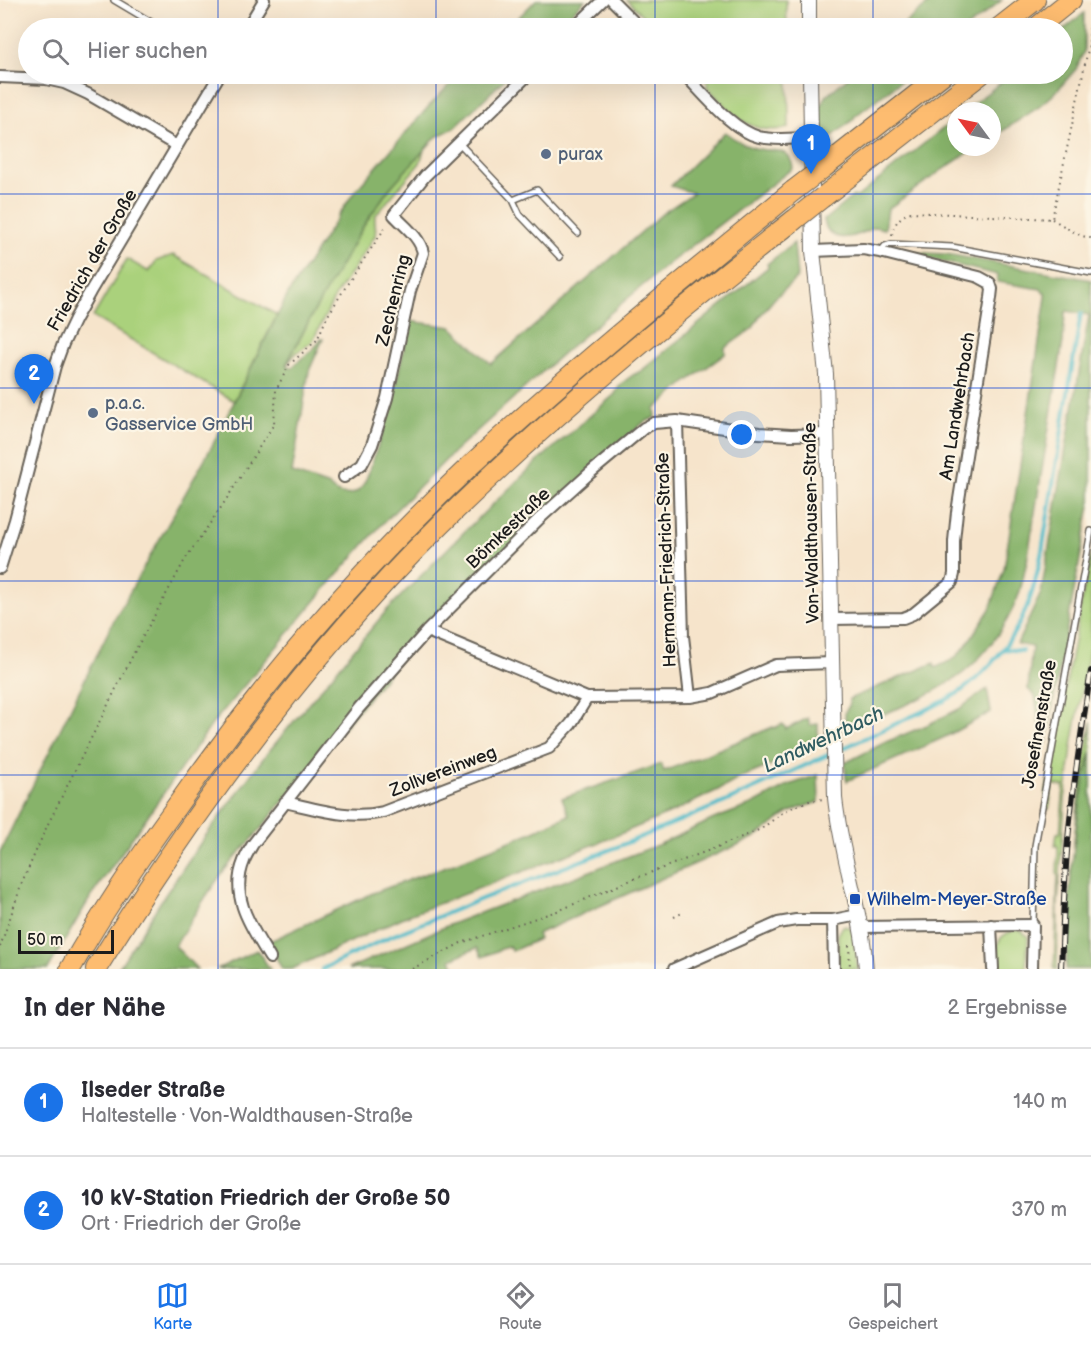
<!DOCTYPE html>
<html lang="de">
<head>
<meta charset="utf-8">
<style>
  :root { --surface:#fff; --page:#f2f2f3; --text:#2b2b33; --muted:#7c7c81; --line:#e1e1e2; --accent:#1a73e8 }
  body { margin:0; font-family:"Balsamiq Sans",sans-serif; background:var(--page); color:var(--text) }
  .compass { position:absolute; left:947px; top:102px; width:54px; height:54px; border-radius:50%; background:var(--surface); box-shadow:0 6px 24px #0002; rotate:303deg }
  .scale { position:absolute; left:18px; bottom:15px; width:96px; box-sizing:border-box; padding-left:6px; border:3px solid #1c1c1c; border-top:0; font-size:16px; line-height:21px; white-space:nowrap; color:#1c1c1c; -webkit-text-stroke:4px #fcf5e5; paint-order:stroke }
  .you { position:absolute; left:742px; top:435px; width:21px; height:21px; margin:-15px; border:4px solid #fff; border-radius:50%; background:#1a73e8; box-shadow:0 0 0 9px #1a73e833 }
  .badge { display:grid; place-items:center; width:39px; height:39px; border-radius:50%; background:var(--accent); color:#fff; font-size:20px; font-weight:700 }
  .pin { position:absolute; translate:-50% -50px; filter:drop-shadow(0 2px 3px #0008) }
  .pin::after { content:''; position:absolute; top:32px; width:21px; height:18px; background:inherit; clip-path:polygon(0 0,100% 0,50% 100%) }
  .list { margin:0; padding:0; list-style:none }
  h2 { display:flex; justify-content:space-between; align-items:center; height:78px; margin:0; padding:0 24px; font-size:26px }
  h2 small { font-size:20px; font-weight:400; color:var(--muted) }
  .list li { display:grid; grid-template-columns:39px 1fr auto; gap:18px; align-items:center; box-sizing:border-box; height:108px; padding:0 24px; border-top:2px solid var(--line) }
  .list b { display:block; font-size:22px; white-space:nowrap }
  .list p { margin:0; font-size:20px; white-space:nowrap; color:var(--muted) }
  .list em { font-size:20px; font-style:normal; color:var(--muted) }
  .icon { flex:none; width:33px; height:33px; fill:none; stroke:currentColor; stroke-width:2; stroke-linecap:round; stroke-linejoin:round }
  .map { position:relative; flex:none; width:1091px; height:969px; overflow:hidden }
  .search { position:absolute; background:var(--surface); box-shadow:0 6px 24px #0002; left:18px; right:18px; top:18px; height:66px; display:flex; align-items:center; gap:15px; box-sizing:border-box; padding:0 21px; border-radius:33px; color:var(--muted); font-size:22px }
  .sheet { height:294px; background:var(--surface) }
  nav { display:flex; justify-content:space-around; align-items:center; box-sizing:border-box; height:84px; border-top:2px solid var(--line); background:var(--surface); font-size:16px; color:var(--muted) }
  nav a { display:grid; justify-items:center; gap:3px }
  nav .on { color:var(--accent) }
  .map>svg:first-child { display:block }
</style>
</head>
<body>
<div class="map">
<svg width="1091" height="969" viewBox="0 0 1091 969">
  <rect width="100%" height="100%" fill="#fcf5e5"/>
  <filter id="ink" filterUnits="userSpaceOnUse"><feTurbulence type="fractalNoise" baseFrequency=".0167" numOctaves="2"/><feDisplacementMap in="SourceGraphic" scale="12" xChannelSelector="R" yChannelSelector="G"/><feConvolveMatrix kernelMatrix="1 2 1 2 8 2 1 2 1" color-interpolation-filters="sRGB"/></filter>
  <filter id="wash" filterUnits="userSpaceOnUse"><feTurbulence type="fractalNoise" baseFrequency=".008" numOctaves="4" result="noise"/><feDisplacementMap in="SourceGraphic" scale="24" xChannelSelector="R" yChannelSelector="G"/><feGaussianBlur stdDeviation="1.35" result="paint"/><feColorMatrix in="noise" values="0 0 0 0 0 0 0 0 0 0 0 0 0 0 0 0 0 1.4 0 .05"/><feComposite in="paint" operator="in"/></filter>
  <g filter="url(#wash)">
    <rect width="100%" height="100%" fill="#f6e4cb"/>
    <!-- green -->
    <path fill="#aad17b" stroke="#63764c" stroke-width="1.5" d="M627,0H786L787,28H655Z
      M699,74H788L789,128C749,137 731,112 706,86L709,83Z
      M424,150L420,163L375,216C374,223 377,229 375,236L336,295L312,342L296,353L286,366C316,307 348,244 388,191C399,176 412,163 424,150Z
      M173,255L277,315L234,401L93,317L127,259L149,272L156,261Z
      M1091,551V641L1073,740L1065,800L1058,902L1057,969H1054L1058,874H1057L1058,846H1055L1057,833H1060L1064,786L1053,785L1049,809H1046V791Z
      M1091,721V752L1084,777L1073,848L1080,788Z
      M843,926L849,927L853,932L858,969H838V935Z
      M1016,930L1022,931L1028,937L1026,969H998C996,949 993,936 1016,930Z"/>
    <!-- forest -->
    <path fill="#87b36b" stroke="#526844" stroke-width="1.5" d="M536,0H585L556,28H508Z
      M933,0H1002L967,28H899Z
      M1084,13V51L1076,69L1054,94L1039,107L992,138V111H964L1012,74H1062L1063,30Z
      M460,74H510L454,128L436,137L389,189L364,225L312,315L286,365L292,368C301,356 315,351 321,339H323L309,371L292,473L329,486C337,496 352,498 361,488C368,479 371,465 375,454C391,411 400,366 410,321L452,327L491,364L663,213L693,193L671,186L725,132C734,139 744,145 755,148C770,153 790,144 793,168L667,265L562,354L454,452L383,523L326,588L213,723L90,898L48,969H0V852L113,622L213,444L288,294L352,195L429,106Z
      M852,74H910L854,117V119L823,144L820,107L827,95Z
      M956,118V147H977L942,170L888,209L885,229L875,227C859,236 829,248 824,220L853,196L857,197Z
      M794,243L797,278L775,298L759,317L753,328L725,348V354L684,384L655,409L656,417L643,423L428,625L249,843C219,871 197,911 175,946L197,969H118L161,901L201,842L264,757L387,610L465,531L538,461L615,394C619,384 631,375 641,371L768,267L767,264Z
      M902,252L946,254L1091,280V500L1055,692L1047,742L1039,724L1035,696L1028,689L1032,647L1017,644L1041,593L1089,315L1067,311L1065,314L1063,342L1027,561C1024,573 1022,586 1018,597C1006,627 981,663 953,680C920,702 881,714 845,731V712L849,706V699L934,663L935,668L954,659L965,647L990,609L1004,569L1046,297L1045,293L1041,289L997,282L998,275Z
      M987,689L991,712L945,737L847,781L846,778L845,763L886,742L927,725L959,709Z
      M808,718L810,725L818,724V744L782,761L740,778L726,786L673,812L603,841L404,917L292,969H282L268,942L373,893L460,861L530,833L569,815L562,798L615,780H619L620,778L661,764L664,771L693,760L773,727L774,728L783,724L786,729Z
      M1091,752V969H1066C1068,896 1073,823 1091,752Z
      M818,775L819,802C808,805 797,808 787,814C774,822 764,833 751,839L537,934L539,939L512,951L509,946L482,957L477,948L451,959L455,969H348L456,922L575,877L660,844L714,819L754,804L789,785Z
      M257,950L270,969H217Z"/>
    <g fill="none" stroke-linecap="round" stroke-linejoin="round">
      <!-- stream -->
      <path stroke="#4fbbc9" stroke-width="4" d="M1004,649L1023,651
        M837,751C861,740 885,729 908,718C926,710 945,702 961,691C988,672 1014,639 1026,609C1034,590 1038,571 1042,551L1081,313
        M322,969L389,937L484,898L617,847L725,802L830,754"/>
    </g>
  </g>
  <g filter="url(#ink)">
    <g fill="none" stroke-linecap="round" stroke-linejoin="round">
      <defs>
        <path id="service" d="M114,0L161,28
          M459,143L513,200L520,215L560,257
          M513,200L537,190L578,233
          M880,252L885,246L891,244L952,247L1091,273
          M1033,925L1035,846L1091,531"/>
        <path id="minor" d="M612,0L640,28
          M247,28L264,0
          M574,28L603,0
          M684,74C704,94 732,130 759,137C776,141 794,138 811,138
          M0,77L46,79L64,83L88,94L177,146
          M813,251L863,249L880,252L979,277L990,283L992,289L991,298L957,512L954,541V574L952,582L913,614L903,618L831,619
          M677,421L683,636L690,697
          M344,477L362,464L372,445L387,398L410,291L423,253C420,237 404,226 394,215L425,176L529,74
          M0,568L15,520L55,366L63,344L75,319L90,292L220,74
          M427,631L587,698L690,697L712,693L776,665L832,663
          M285,802C317,809 351,820 383,812L549,748L571,724L587,698
          M833,920L834,969
          M991,925L993,969
          M861,927L1033,925L1032,969
          M270,958C252,928 229,897 244,861C246,855 250,849 253,844L359,708L427,631L539,519L590,473L644,428L654,423L677,421L759,433L791,435L827,434
          M674,969L778,923L796,920H833L858,915"/>
        <path id="tertiary" d="M809,0V28
          M810,74L813,251L826,374L835,798C841,856 862,911 866,969"/>
        <path id="motorway" d="M999,28L1035,0
          M1036,28L1071,0
          M823,168L943,74
          M823,197L981,74
          M70,969C102,913 138,859 176,807C263,683 363,566 474,462C576,367 685,279 793,191
          M96,969C195,809 307,657 441,524C552,415 672,316 794,220"/>
      </defs>
      <!-- service casing -->
      <use href="#service" stroke="#686259" stroke-width="8"/>
      <!-- minor casing -->
      <use href="#minor" stroke="#686259" stroke-width="14"/>
      <!-- tertiary casing -->
      <use href="#tertiary" stroke="#686259" stroke-width="16"/>
      <!-- motorway casing -->
      <use href="#motorway" stroke="#686259" stroke-width="22"/>
      <!-- path -->
      <path stroke="#686259" stroke-width="2" stroke-dasharray="1.5 4.5" stroke-linecap="butt" d="M1052,219C1065,226 1076,236 1091,238
        M892,235C895,222 899,217 911,212L1052,219L1089,45L1091,0
        M674,917L684,912
        M849,945L850,969
        M0,947L22,883L47,826L135,651L186,558L222,506L274,424L276,390L289,365L317,340L327,317L348,283L387,225
        M412,969L461,943L560,910L631,880L710,850L761,829L782,813L797,805L809,801L823,799"/>
      <!-- service -->
      <use href="#service" stroke="#fff" stroke-width="5"/>
      <!-- minor -->
      <use href="#minor" stroke="#fff" stroke-width="10"/>
      <!-- tertiary -->
      <use href="#tertiary" stroke="#fff" stroke-width="14"/>
      <!-- motorway -->
      <use href="#motorway" stroke="#fdbc6f" stroke-width="20"/>
      <defs>
        <path id="rail" d="M1061,969C1063,926 1064,883 1068,840C1073,783 1082,727 1091,671"/>
      </defs>
      <!-- rail casing -->
      <use href="#rail" stroke="#1c1c1c" stroke-width="6"/>
      <!-- rail -->
      <use href="#rail" stroke="#fcf5e5" stroke-width="4" stroke-dasharray="11" stroke-linecap="butt"/>
      <defs>
        <path id="motorway-bridge" d="M793,191L823,168
          M794,220L823,197"/>
      </defs>
      <!-- motorway-bridge casing -->
      <use href="#motorway-bridge" stroke="#686259" stroke-width="22" stroke-linecap="butt"/>
      <!-- motorway-bridge -->
      <use href="#motorway-bridge" stroke="#fdbc6f" stroke-width="20"/>
    </g>
  </g>
  <!-- grid -->
  <path fill="none" stroke="#1d4ed8" stroke-width="1.5" stroke-opacity="0.55" d="M218,0V28M436,0V28M655,0V28M873,0V28M218,74V969M436,74V969M655,74V969M873,74V969M0,194H1091M0,388H1091M0,581H1091M0,775H1091"/>
  <!-- markers -->
  <g fill="#5c6f8a" stroke="#fcf5e5" stroke-width="2">
    <circle cx="546" cy="154" r="6"/>
    <circle cx="93" cy="413" r="6"/>
  </g>
  <rect fill="#1a4fb4" stroke="#fcf5e5" stroke-width="2" x="849" y="893" width="12" height="12" rx="3"/>
  <g text-anchor="middle" stroke-width="4.5" stroke-linejoin="round" paint-order="stroke">
    <!-- service labels -->
    <g font-size="18" fill="#4e5e75" stroke="#fcf5e5" text-anchor="start">
      <text x="558" y="160">purax</text>
      <text x="105" y="409">p.a.c.<tspan x="105" dy="21">Gasservice GmbH</tspan></text>
    </g>
    <!-- street labels -->
    <g font-size="18" fill="#1c1c1c" stroke="#fcf5e5">
      <text transform="translate(92 260) rotate(-60)" y="6">Friedrich der Große</text>
      <text transform="translate(393 300) rotate(-76)" y="6">Zechenring</text>
      <text transform="translate(957 406) rotate(-81)" y="6">Am Landwehrbach</text>
      <text transform="translate(811 523) rotate(-91)" y="6">Von-Waldthausen-Straße</text>
      <text transform="translate(508 528) rotate(-44)" y="6">Bömkestraße</text>
      <text transform="translate(666 560) rotate(-92)" y="6">Hermann-Friedrich-Straße</text>
      <text transform="translate(1039 724) rotate(-80)" y="6">Josefinenstraße</text>
      <text transform="translate(443 771) rotate(-21)" y="6">Zollvereinweg</text>
    </g>
    <!-- transit labels -->
    <g font-size="18" fill="#164399" stroke="#fcf5e5" text-anchor="start">
      <text x="867" y="905">Wilhelm-Meyer-Straße</text>
    </g>
    <!-- water labels -->
    <g font-size="20" font-style="italic" fill="#305c61" stroke="#fcf5e5">
      <text transform="translate(823 739) rotate(-25)" y="7">Landwehrbach</text>
    </g>
  </g>
</svg>
<svg class="compass" viewBox="-18 -18 36 36"><path d="M0-13l5 13h-10z" fill="#e53935"/><path d="M0 13l5-13h-10z" fill="#7c7c81"/></svg>
<div class="scale">50 m</div>
<div class="you"></div>
<div class="pin badge" style="left:811px;top:174px">1</div>
<div class="pin badge" style="left:34px;top:404px">2</div>
<div class="search"><svg class="icon" aria-label="search" viewBox="0 0 24 24"><circle cx="10" cy="10" r="6"/><path d="M15 15l6 6"/></svg>Hier suchen</div>
</div>
<section class="sheet">
<h2>In der Nähe<small>2 Ergebnisse</small></h2>
<ul class="list">
<li><span class="badge">1</span><div><b>Ilseder Straße</b><p>Haltestelle · Von-Waldthausen-Straße</p></div><em>140 m</em></li>
<li><span class="badge">2</span><div><b>10 kV-Station Friedrich der Große 50</b><p>Ort · Friedrich der Große</p></div><em>370 m</em></li>
</ul>
</section>
<nav>
<a class="on"><svg class="icon" aria-label="map" viewBox="0 0 24 24"><path d="M3 6l6-2 6 2 6-2v14l-6 2-6-2-6 2zM9 4v14M15 6v14"/></svg>Karte</a>
<a><svg class="icon" aria-label="directions" viewBox="0 0 24 24"><path d="M12 3l9 9-9 9-9-9zM9 14v-3h6M13 9l2 2-2 2"/></svg>Route</a>
<a><svg class="icon" aria-label="saved" viewBox="0 0 24 24"><path d="M7 4h10v16l-5-4-5 4z"/></svg>Gespeichert</a>
</nav>
</body>
</html>
